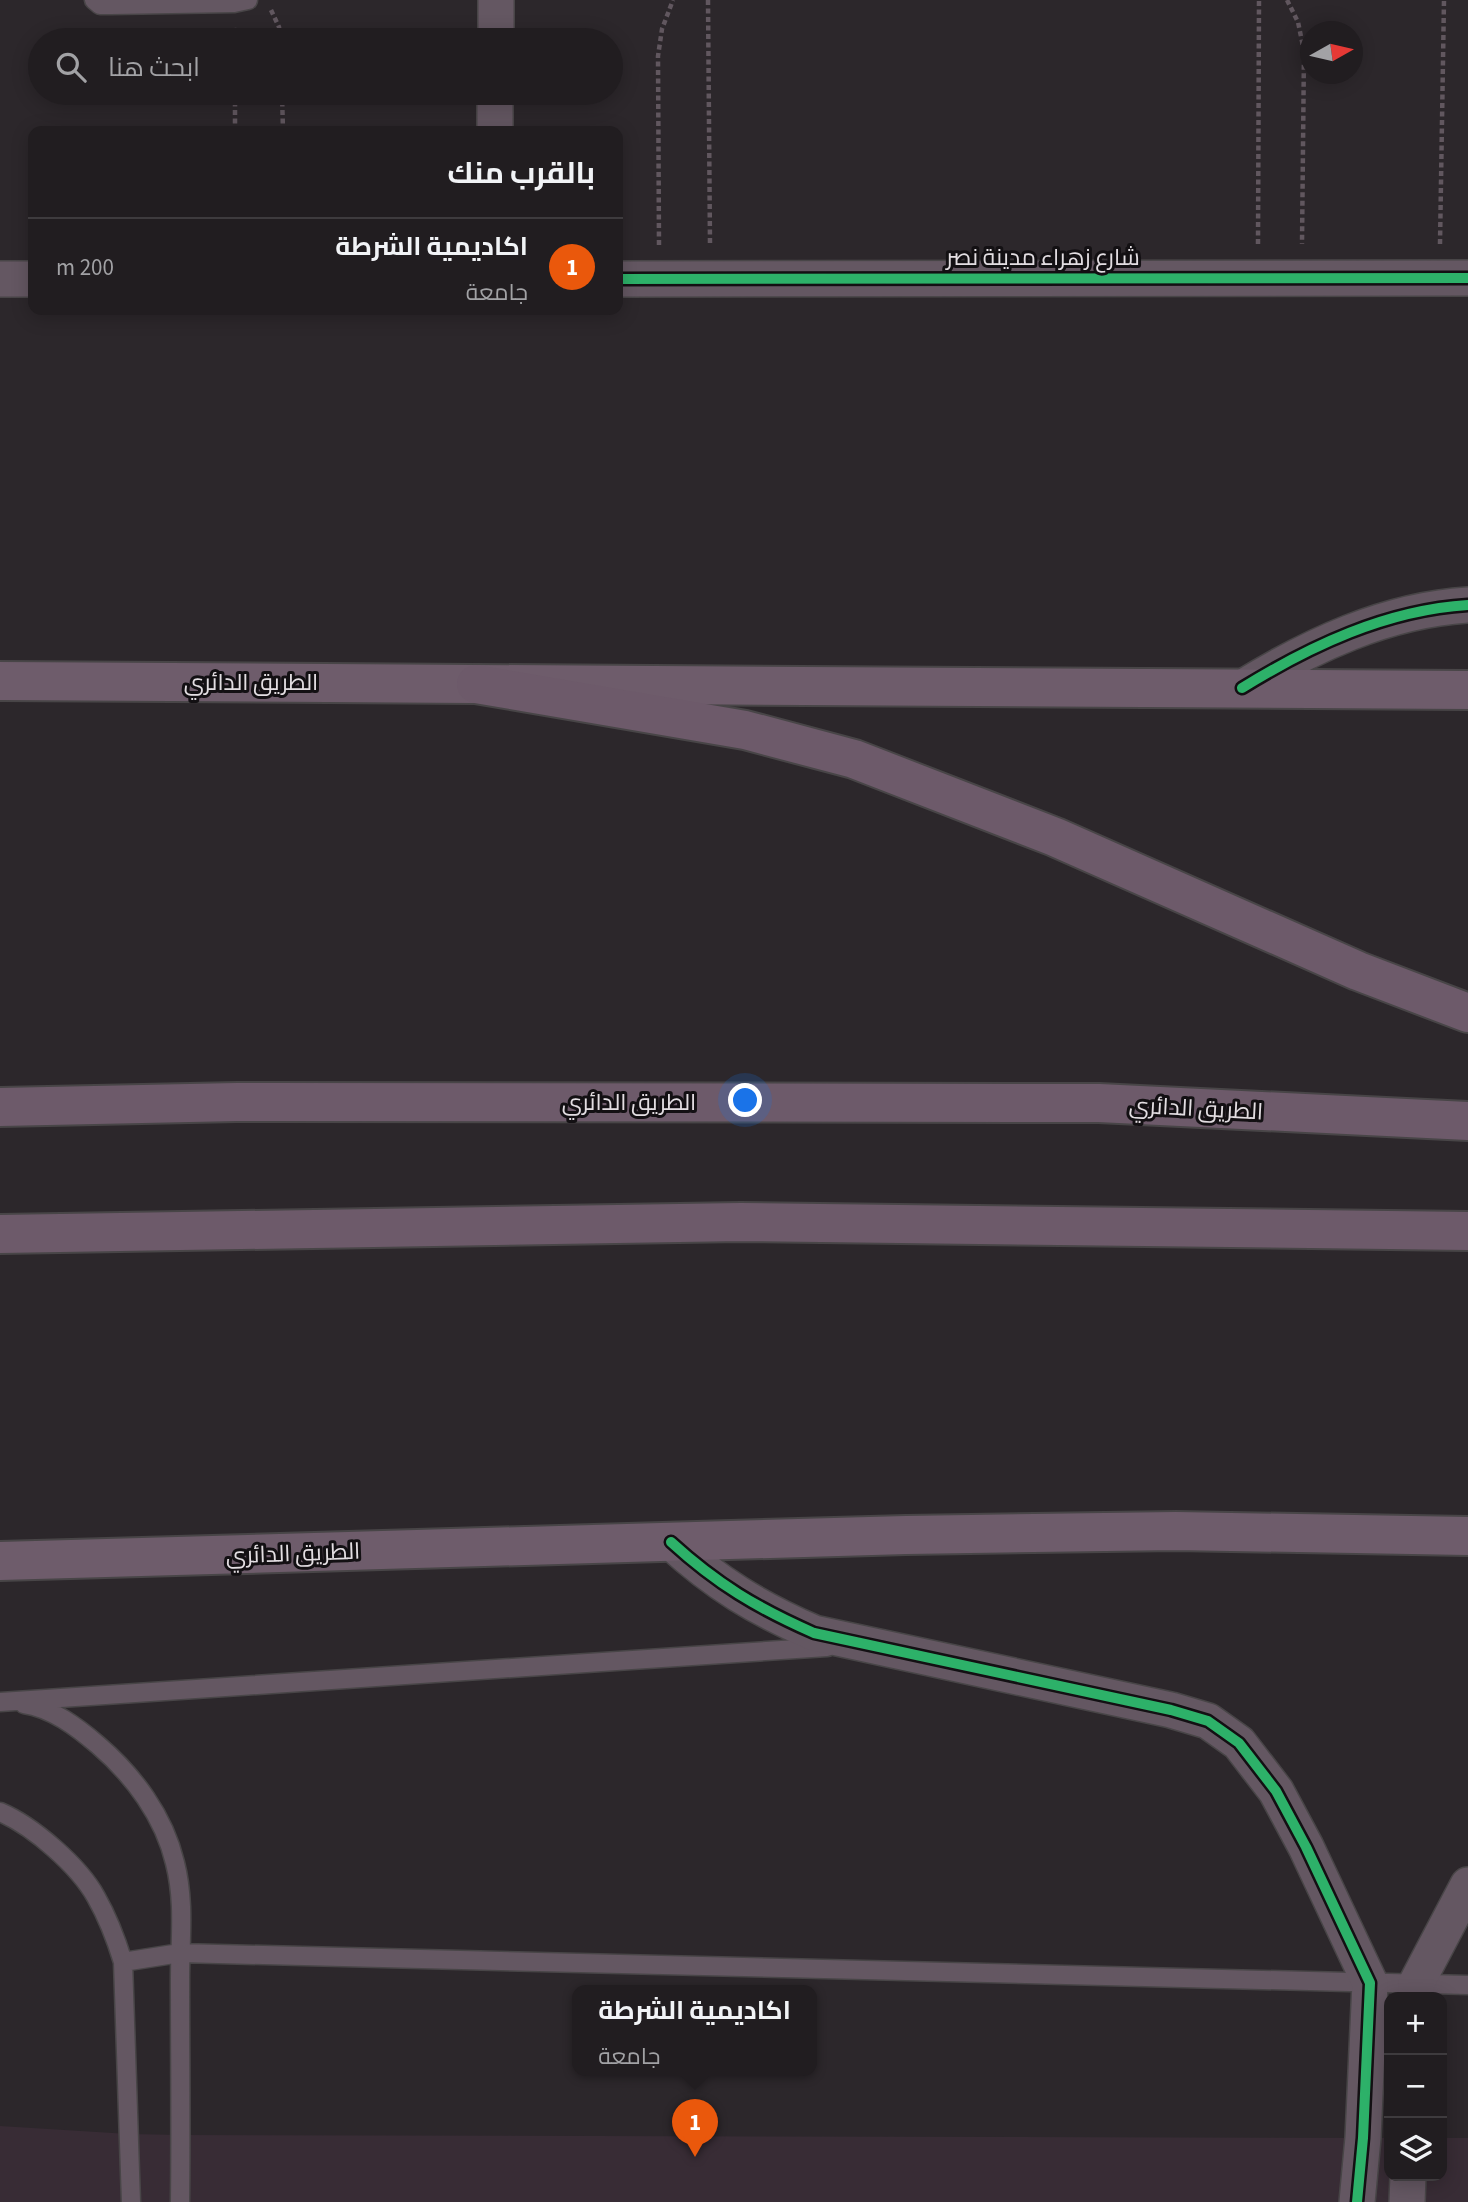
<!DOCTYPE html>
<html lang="ar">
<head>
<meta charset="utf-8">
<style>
  :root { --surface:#211d20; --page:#292629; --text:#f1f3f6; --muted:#a2a2a5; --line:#3e3b3e; --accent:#ea580c }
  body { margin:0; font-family:"Source Sans 3",Cairo,sans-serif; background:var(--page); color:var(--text); direction:rtl }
  .controls { position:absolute; right:21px; bottom:21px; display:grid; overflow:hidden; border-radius:14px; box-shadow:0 4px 18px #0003 }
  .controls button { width:63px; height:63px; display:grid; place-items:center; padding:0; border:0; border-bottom:2px solid var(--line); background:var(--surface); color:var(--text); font:35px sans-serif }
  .compass { position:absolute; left:1300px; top:21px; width:63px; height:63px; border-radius:50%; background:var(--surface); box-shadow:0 4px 18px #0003; rotate:82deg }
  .you { position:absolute; left:746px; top:1101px; width:24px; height:24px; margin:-18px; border:5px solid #fff; border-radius:50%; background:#1a73e8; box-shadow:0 0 0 10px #1a73e833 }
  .badge { display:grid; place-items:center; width:46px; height:46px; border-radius:50%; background:var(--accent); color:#fff; font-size:23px; font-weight:700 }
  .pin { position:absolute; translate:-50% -58px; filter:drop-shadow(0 2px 4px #0008) }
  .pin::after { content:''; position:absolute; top:37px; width:24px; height:21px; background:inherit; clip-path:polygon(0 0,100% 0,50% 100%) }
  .popup { position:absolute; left:572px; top:1985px; width:245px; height:91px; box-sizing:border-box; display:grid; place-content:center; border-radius:14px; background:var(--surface); filter:drop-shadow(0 2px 5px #0005); font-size:23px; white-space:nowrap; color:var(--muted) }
  .popup b { font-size:26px; color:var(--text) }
  .popup::after { content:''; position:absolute; left:50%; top:100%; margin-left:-14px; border:14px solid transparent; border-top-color:var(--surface) }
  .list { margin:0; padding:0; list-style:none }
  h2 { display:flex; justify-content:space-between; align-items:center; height:91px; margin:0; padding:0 28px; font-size:30px }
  h2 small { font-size:23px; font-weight:400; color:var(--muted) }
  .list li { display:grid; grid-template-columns:46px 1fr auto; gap:21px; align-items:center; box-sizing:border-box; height:98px; padding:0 28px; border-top:2px solid var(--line) }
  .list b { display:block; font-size:26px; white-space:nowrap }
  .list p { margin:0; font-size:23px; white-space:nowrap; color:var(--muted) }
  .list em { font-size:23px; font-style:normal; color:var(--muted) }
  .icon { flex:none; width:38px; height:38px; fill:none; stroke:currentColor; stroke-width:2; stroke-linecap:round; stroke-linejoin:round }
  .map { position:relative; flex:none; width:1468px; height:2202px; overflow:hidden; direction:ltr }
  .search { position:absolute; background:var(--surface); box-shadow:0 4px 18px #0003; left:28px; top:28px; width:595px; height:77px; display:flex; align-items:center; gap:18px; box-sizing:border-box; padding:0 24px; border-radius:38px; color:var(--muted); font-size:26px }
  .panel { position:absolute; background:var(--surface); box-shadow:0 4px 18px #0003; left:28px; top:126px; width:595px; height:189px; border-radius:14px; direction:rtl }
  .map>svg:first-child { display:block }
</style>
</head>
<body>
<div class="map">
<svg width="1468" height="2202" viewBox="0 0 1468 2202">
  <rect width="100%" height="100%" fill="#2c272b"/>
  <!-- built -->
  <path fill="#382c35" d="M0,2126L129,2134L181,2135L1389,2138V2176H1442V2138H1468V2202H0Z"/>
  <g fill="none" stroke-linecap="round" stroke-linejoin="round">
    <defs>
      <path id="service" d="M94,0L100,5H111L234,3L248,0
        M0,1702L827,1647
        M24,1704C52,1708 77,1727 98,1745C133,1775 164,1816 175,1863C185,1902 180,1939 180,1979C180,2053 181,2128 180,2202
        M0,1812C33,1826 79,1866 96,1897C108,1918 116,1939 123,1962L131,2202
        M123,1962L180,1953L1468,1985"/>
      <path id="minor" d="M496,40V0
        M495,131V93
        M0,279H33
        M618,279L1468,278
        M1242,688C1310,646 1386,610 1468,605
        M671,1542C717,1584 757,1608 814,1633L1171,1710L1208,1721L1239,1743L1276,1791L1306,1847L1370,1983L1363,2138L1357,2202
        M1416,1997V1984L1468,1885
        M1407,2202L1408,2176"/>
      <path id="trunk" d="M0,681L1468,690
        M0,1561L906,1535L1176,1531L1468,1536"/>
      <path id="motorway" d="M476,684L745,730L854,759L1055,837L1358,971L1468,1013
        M0,1107L237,1102L1099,1103L1468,1121
        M0,1234L741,1222L1468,1231"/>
    </defs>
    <!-- service casing -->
    <use href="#service" stroke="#484547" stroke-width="21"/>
    <!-- minor casing -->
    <use href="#minor" stroke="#484547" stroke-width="38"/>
    <!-- trunk casing -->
    <use href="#trunk" stroke="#484547" stroke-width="42"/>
    <!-- motorway casing -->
    <use href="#motorway" stroke="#484547" stroke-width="42"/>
    <!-- path -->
    <path stroke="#61575f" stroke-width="4.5" stroke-dasharray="5 3.5" stroke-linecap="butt" d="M708,0L710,244
      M1287,0L1298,22L1304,51L1302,244
      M271,10L279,27L281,40
      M234,28L235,40
      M235,93V131
      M282,93L283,131
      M1258,244L1259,0
      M1440,244L1444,0
      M659,245L658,56L662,29L673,0"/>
    <!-- service -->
    <use href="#service" stroke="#645762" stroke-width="18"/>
    <!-- minor -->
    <use href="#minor" stroke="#645762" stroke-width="35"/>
    <!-- trunk -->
    <use href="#trunk" stroke="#6e5c6b" stroke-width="38"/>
    <!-- motorway -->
    <use href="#motorway" stroke="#6d5a6a" stroke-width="38"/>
    <defs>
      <path id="cycleway" d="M618,279L1468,278
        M1242,688C1310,646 1386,610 1468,605
        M671,1542C717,1584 757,1608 814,1633L1171,1710L1208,1721L1239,1743L1276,1791L1306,1847L1370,1983L1363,2138L1357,2202"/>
    </defs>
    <!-- cycleway casing -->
    <use href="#cycleway" stroke="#131013" stroke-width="15"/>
    <!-- cycleway -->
    <use href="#cycleway" stroke="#2db169" stroke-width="10"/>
  </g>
  <g text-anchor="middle" stroke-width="6" stroke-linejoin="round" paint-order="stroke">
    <!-- street labels -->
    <g font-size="23" fill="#e3dee2" stroke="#131013">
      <text x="1043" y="265">شارع زهراء مدينة نصر</text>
      <text x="251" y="690">الطريق الدائري</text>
      <text x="629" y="1110">الطريق الدائري</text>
      <text transform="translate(1196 1108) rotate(3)" y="8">الطريق الدائري</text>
      <text transform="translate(293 1553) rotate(-2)" y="8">الطريق الدائري</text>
    </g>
  </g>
</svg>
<div class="controls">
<button>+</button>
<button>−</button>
<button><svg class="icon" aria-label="layers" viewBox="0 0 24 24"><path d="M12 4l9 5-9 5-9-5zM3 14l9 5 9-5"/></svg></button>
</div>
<svg class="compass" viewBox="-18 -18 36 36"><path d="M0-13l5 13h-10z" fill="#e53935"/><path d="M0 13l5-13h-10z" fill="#a2a2a5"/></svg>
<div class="you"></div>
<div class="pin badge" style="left:695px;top:2157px">1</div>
<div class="popup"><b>اكاديمية الشرطة</b>جامعة</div>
<div class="search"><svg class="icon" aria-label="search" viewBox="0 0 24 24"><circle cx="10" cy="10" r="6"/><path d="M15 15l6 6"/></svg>ابحث هنا</div>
<section class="panel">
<h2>بالقرب منك<small></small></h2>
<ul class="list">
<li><span class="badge">1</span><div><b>اكاديمية الشرطة</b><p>جامعة</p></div><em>200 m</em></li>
</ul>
</section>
</div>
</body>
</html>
